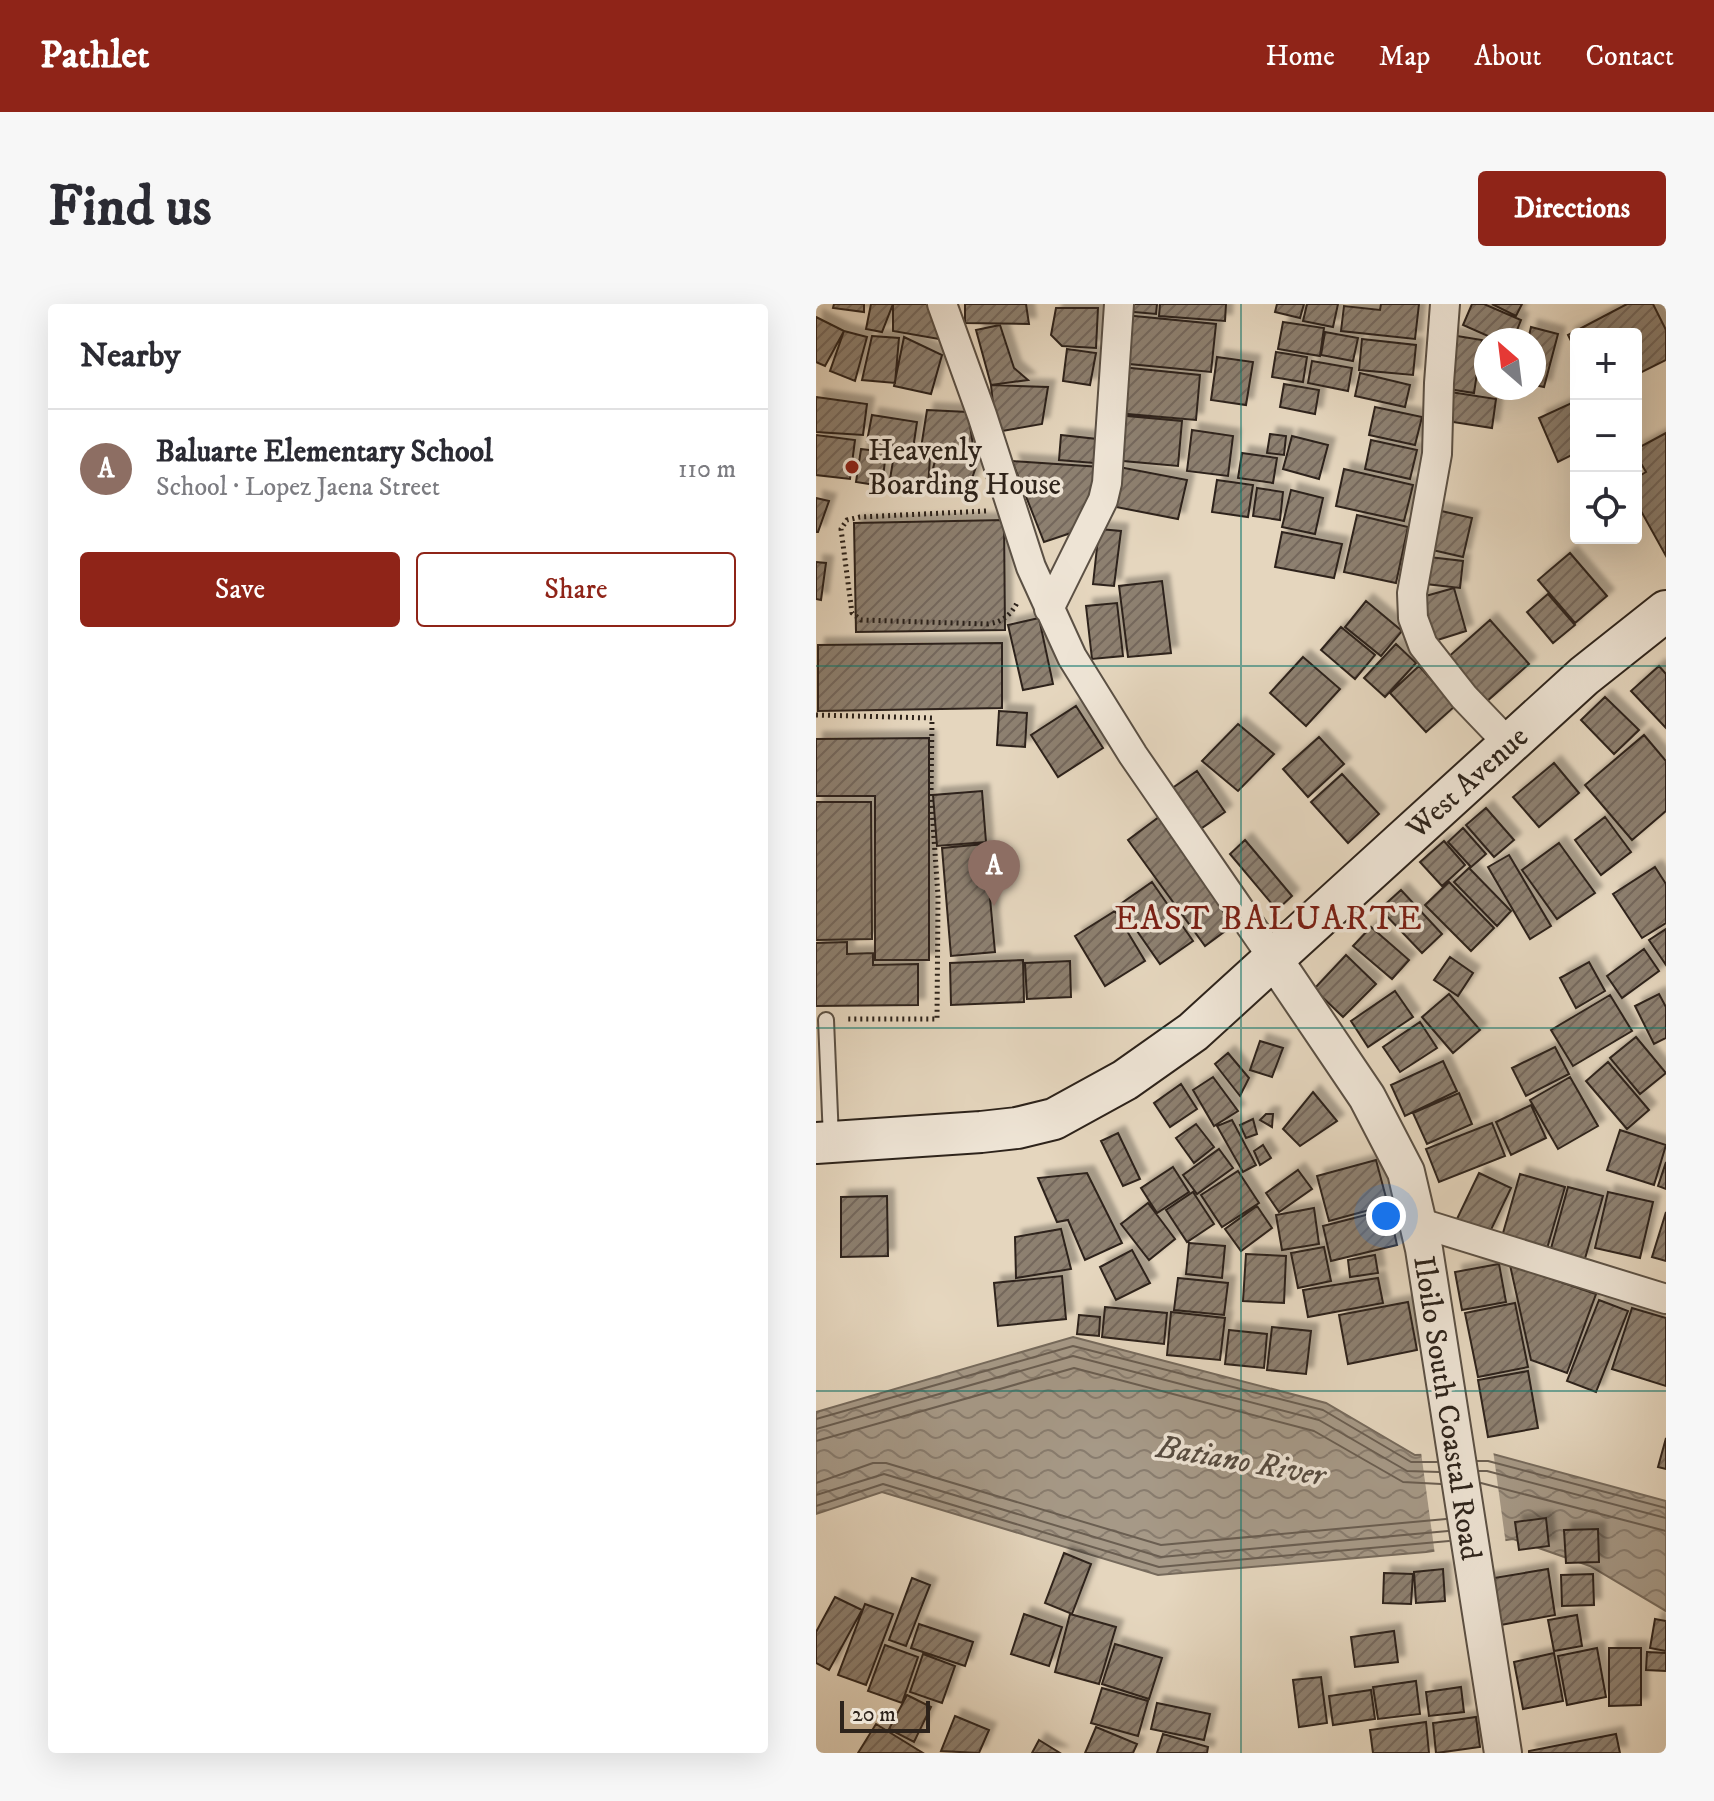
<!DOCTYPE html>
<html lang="en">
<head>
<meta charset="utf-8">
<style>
  :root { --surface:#fff; --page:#f7f7f7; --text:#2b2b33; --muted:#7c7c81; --line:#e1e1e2; --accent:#8f2418 }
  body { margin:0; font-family:"IM FELL DW Pica",serif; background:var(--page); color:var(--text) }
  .controls { position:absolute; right:24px; top:24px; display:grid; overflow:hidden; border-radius:8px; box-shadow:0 8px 32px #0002 }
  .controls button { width:72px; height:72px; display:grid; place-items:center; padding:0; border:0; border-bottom:2px solid var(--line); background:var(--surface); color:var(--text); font:40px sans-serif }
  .compass { position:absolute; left:658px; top:24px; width:72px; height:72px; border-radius:50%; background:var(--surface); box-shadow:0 8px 32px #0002; rotate:332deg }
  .scale { position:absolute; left:24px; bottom:20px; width:90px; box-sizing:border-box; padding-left:8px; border:4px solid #2d231b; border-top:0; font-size:22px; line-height:28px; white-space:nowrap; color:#2d231b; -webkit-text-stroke:6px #eee4d5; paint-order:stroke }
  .you { position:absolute; left:570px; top:912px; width:28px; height:28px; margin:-20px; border:6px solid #fff; border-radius:50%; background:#1a73e8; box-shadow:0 0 0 12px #1a73e833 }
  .badge { display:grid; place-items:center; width:52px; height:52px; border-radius:50%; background:var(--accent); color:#fff; font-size:26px; font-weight:700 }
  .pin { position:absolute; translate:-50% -66px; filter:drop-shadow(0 2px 4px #0008) }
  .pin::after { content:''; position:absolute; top:42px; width:28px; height:24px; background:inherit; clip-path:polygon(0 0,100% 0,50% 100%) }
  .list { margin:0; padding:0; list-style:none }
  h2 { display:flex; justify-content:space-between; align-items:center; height:104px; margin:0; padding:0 32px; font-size:34px }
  h2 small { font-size:26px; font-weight:400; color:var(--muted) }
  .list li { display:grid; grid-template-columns:52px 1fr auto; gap:24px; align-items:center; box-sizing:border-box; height:120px; padding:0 32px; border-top:2px solid var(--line) }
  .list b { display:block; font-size:30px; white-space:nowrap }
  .list p { margin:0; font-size:26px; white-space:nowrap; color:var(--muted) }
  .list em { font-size:26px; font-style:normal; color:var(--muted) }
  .actions { display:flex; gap:16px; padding:24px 32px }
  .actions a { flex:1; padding:18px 0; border:2px solid var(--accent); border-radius:8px; text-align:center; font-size:28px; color:var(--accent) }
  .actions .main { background:var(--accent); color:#fff }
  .icon { flex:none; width:44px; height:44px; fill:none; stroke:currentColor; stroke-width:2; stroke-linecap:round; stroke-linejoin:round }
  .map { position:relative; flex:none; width:850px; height:1449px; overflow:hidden; border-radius:8px }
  header { display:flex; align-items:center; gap:48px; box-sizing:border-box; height:112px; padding:0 40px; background:var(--accent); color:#fff }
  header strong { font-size:38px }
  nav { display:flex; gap:44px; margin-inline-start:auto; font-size:28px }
  .intro { display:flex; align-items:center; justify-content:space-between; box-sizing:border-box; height:192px; padding:0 48px }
  h1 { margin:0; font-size:56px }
  .button { padding:20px 36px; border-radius:8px; background:var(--accent); color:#fff; font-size:28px; font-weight:700 }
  main { display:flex; gap:48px; padding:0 48px }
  aside { flex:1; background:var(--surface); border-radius:8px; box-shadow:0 8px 32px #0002 }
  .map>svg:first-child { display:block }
</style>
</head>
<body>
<header>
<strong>Pathlet</strong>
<nav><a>Home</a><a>Map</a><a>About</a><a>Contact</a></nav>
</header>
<div class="intro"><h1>Find us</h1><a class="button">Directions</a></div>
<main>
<aside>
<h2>Nearby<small></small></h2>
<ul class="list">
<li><span class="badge" style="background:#8d6e63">A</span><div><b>Baluarte Elementary School</b><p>School · Lopez Jaena Street</p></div><em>110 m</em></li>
</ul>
<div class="actions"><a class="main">Save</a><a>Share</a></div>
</aside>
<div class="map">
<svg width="850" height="1449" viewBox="0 0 850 1449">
  <defs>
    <pattern id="water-waves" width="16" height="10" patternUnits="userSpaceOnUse" patternTransform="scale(2)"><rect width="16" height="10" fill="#a69987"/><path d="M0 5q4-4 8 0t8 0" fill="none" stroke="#887c6e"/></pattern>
    <pattern id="building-hatch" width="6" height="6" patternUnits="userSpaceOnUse" patternTransform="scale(2)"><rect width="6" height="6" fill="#8d8070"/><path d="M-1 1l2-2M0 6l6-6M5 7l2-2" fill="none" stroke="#74685b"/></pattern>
    <filter id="shadow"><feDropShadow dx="7" dy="-7" stdDeviation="2" flood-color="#0004"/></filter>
  </defs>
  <rect width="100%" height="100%" fill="#e5d6be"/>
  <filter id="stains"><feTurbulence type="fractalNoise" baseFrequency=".0025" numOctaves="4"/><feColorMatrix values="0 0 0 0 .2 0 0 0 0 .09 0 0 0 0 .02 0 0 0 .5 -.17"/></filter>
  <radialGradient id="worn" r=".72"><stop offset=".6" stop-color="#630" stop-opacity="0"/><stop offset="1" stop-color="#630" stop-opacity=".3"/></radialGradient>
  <!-- water -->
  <path fill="url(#water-waves)" stroke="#766a5c" stroke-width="2" d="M257,1033L510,1099L599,1151L673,1149L850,1197V1307L774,1262L697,1235L610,1248L342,1271L66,1188L0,1210V1108Z"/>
  <!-- pier -->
  <path fill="#e5d6be" d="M619,1146H677L690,1241L619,1251L605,1148Z"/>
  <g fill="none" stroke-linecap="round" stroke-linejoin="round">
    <!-- shore -->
    <path stroke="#6a5e51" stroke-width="2" d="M0,1115L257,1042L507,1106L595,1158H621
      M0,1125L257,1052L503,1116L591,1167L623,1168
      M0,1137L258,1064L498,1127L587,1178L625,1180
      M661,1157H672L850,1204
      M663,1167H671L850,1214
      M0,1179L57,1159H70L345,1241L630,1215
      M665,1179L850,1227
      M0,1191L68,1170L345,1253L632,1227
      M0,1202L67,1180L343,1263L633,1237"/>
  </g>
  <!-- building -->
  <path fill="url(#building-hatch)" stroke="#2d231b" stroke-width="2" filter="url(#shadow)" d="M18,0H48V8L17,4Z
    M55,0H77L66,28L50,25Z
    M77,0H115L123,35L77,27Z
    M149,0H210L213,20L149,19Z
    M308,0H341L340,10L307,7Z
    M344,0H410L409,17L343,12Z
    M461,0H488L484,14L459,8Z
    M491,0H522L517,23L487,17Z
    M565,0H603L599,35L525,27L528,2L564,6Z
    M656,0H668L705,16L697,36H681L647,21Z
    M676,0H706L700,12Z
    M811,0H837L850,26V56L820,71V30H760V47L752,31Z
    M240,4H282L280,44L246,42L235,31Z
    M308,11L400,20L395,68L303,59Z
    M0,13L28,27L9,62L0,58Z
    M467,18L508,24L504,52L462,45Z
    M184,21L198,64L212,76L175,81L160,26Z
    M715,23L742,30L728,83L718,81V36H712Z
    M28,27L51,33L39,77L14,67Z
    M509,28L542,34L537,57L505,51Z
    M635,31L666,36L658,89L626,84Z
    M56,32L83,34L79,79L46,76Z
    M88,33L126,51L115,90L78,82Z
    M546,35L600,41L597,71L543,66Z
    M251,45L280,49L274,81L247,77Z
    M460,48L491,53L487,78L456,73Z
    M401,53L437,58L430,101L395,96Z
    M496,57L536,64L532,87L492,79Z
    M305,63L384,71L380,116L300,109Z
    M544,69L594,81L589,103L539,92Z
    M468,80L503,86L499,110L464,103Z
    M175,81L232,83L226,120L180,128Z
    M628,87L680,95L676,124L624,116Z
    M0,93L51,100L47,131L0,128Z
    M760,97V149L742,158L723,114Z
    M559,103L606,113L599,141L553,131Z
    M111,106L152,108L159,155L105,144Z
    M56,111L101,118L97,145L51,137Z
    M300,111L366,117L362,162L296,156Z
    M376,126L417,132L412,172L371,167Z
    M850,129V252L820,198V174L830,168L820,151V145Z
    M454,130L470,132L468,151L451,149Z
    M0,131L39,136L34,175L0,171Z
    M245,131L281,135L278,159L243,156Z
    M476,132L512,141L503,175L467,165Z
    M555,136L601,146L594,175L549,165Z
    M45,145L70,148L66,182L40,178Z
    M79,145L114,153L112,184L73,181Z
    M426,149L461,154L457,179L422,174Z
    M120,153L161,160L150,191L112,184Z
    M196,157L285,163L279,194L268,202L264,226L228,238Z
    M303,163L371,176L362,215L295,202Z
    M528,165L597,181L588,217L520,202Z
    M401,176L437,181L432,213L396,208Z
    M441,184L467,188L464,216L437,212Z
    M475,186L507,194L499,230L466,223Z
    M0,194L13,197L2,228H0Z
    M621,206L656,214L647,253L612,245Z
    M541,211L592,223L580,279L528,268Z
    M188,216L189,326L40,328L38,219Z
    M283,225L305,227L298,282L277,280Z
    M466,228L526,240L518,274L459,263Z
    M754,249L791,292L759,319L722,276Z
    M613,253L647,257L644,284L610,280Z
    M0,258L10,259L5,296L0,295Z
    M346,277L355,349L312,353L303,282Z
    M638,284L650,327L612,339L599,295Z
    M732,290L759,321L737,339L711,308Z
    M550,297L586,327L565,352L529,323Z
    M301,299L307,352L276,355L270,302Z
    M223,314L237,380L207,386L192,321Z
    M674,316L713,360L669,399L630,355Z
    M525,323L559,351L539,375L505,346Z
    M186,339V404L2,407V341Z
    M580,340L600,359L569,393L548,374Z
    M487,353L524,385L490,422L454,389Z
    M603,362L639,402L610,428L574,389Z
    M843,362L850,370V424L815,387Z
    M789,393L823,426L798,450L765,416Z
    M260,402L287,444L242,473L215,431Z
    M183,407L211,409L209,443L181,441Z
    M422,420L458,450L422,487L386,457Z
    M828,431L850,457V507L816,536L769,481Z
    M503,433L528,460L492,493L467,465Z
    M113,434V656H59V492H0V435Z
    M738,459L763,489L723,523L697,493Z
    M381,467L409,508L383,526L355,485Z
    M526,470L563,510L532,539L495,498Z
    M166,487L170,538L121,542L117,491Z
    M0,498H55L56,635L0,636Z
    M670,504L698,536L678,553L650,521Z
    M343,513L420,619L389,642L312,536Z
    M789,513L815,548L785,571L759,536Z
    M647,524L670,550L655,563L632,538Z
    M429,536L476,592L461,606L414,550Z
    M628,537L649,561L626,582L604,558Z
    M743,539L779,589L741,615L706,566Z
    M169,540L179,648L135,652L126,544Z
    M693,551L735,622L714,635L672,563Z
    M839,563L850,580V619L826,634L797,590Z
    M653,564L695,607L681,622L638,578Z
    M336,578L377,637L344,660L303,601Z
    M633,578L678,624L655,647L609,601Z
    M585,586L626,630L606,649L564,605Z
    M299,607L329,657L289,682L259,632Z
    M555,623L593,656L576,675L537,642Z
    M850,625V661L833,636Z
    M31,638V650L57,649V661L102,660V701L0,702V639Z
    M828,645L843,667L806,694L791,672Z
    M530,651L560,680L527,713L498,685Z
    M634,653L657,669L642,692L618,676Z
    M207,656L208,698L135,701L134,659Z
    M254,657L255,693L211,695L209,659Z
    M773,658L789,687L760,704L744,674Z
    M579,687L597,713L552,743L535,717Z
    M633,690L664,726L637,749L606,713Z
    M843,690L850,703V734L838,740L819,702Z
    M794,691L816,727L757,762L735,726Z
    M604,718L621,744L584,768L567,743Z
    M820,733L850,769L824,790L794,754Z
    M444,737L467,744L456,773L434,766Z
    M739,743L753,770L710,792L696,764Z
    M412,749L433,774L424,792L399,760Z
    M627,757L641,787L589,812L575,781Z
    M792,758L833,806L811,825L770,777Z
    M397,773L422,807L398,822L377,786Z
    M754,773L782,822L742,845L714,796Z
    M365,780L381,805L354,823L338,799Z
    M497,788L521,817L484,842L467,825Z
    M643,789L656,820L611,840L597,809Z
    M715,801L730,834L695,851L680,818Z
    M450,810H457L456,823L444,816Z
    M437,815L441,830L430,834L424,821Z
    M416,816L440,861L427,868L401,822Z
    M676,819L689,852L623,878L610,845Z
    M380,820L398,843L378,859L360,834Z
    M804,826L850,841L838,881L791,866Z
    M302,829L324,875L307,882L285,837Z
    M447,841L455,854L444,861L438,847Z
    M403,845L417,864L381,890L367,871Z
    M560,856L572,901L513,917L501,872Z
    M850,858V885L842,882Z
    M357,863L373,888L341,909L325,884Z
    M482,866L496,885L463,908L450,889Z
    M422,867L443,899L406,923L385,891Z
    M271,869L306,939L269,956L252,916L241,918L222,874Z
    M663,869L695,884L672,932L640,917Z
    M704,870L749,883L730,948L685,936Z
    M752,883L787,892L768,958L734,948Z
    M377,888L398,920L371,938L350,906Z
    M792,888L837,898L824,954L779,944Z
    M71,892L72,952L25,953V893Z
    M332,899L359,935L333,956L305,920Z
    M441,902L456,924L425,947L409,925Z
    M498,904L503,940L466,946L460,911Z
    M573,905L581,941L515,957L507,922Z
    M850,908V957L836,953Z
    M245,925L255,965L200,974L199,933Z
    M373,939L409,942L406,974L370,970Z
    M508,943L515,977L482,984L475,949Z
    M316,946L334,979L300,996L284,963Z
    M430,950L470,952L468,999L427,997Z
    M559,951L562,969L534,973L532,956Z
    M683,960L690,998L646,1006L639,968Z
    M694,961L780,990L751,1069L715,1056Z
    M246,972L250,1015L182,1022L178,979Z
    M362,974L412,979L408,1011L358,1006Z
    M562,974L567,999L492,1013L487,986Z
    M783,996L812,1007L780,1088L751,1077Z
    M592,998L601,1046L532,1060L523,1011Z
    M699,999L712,1063L662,1073L649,1009Z
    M289,1003L351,1009L348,1040L286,1033Z
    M816,1004L850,1014V1082L796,1065Z
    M355,1008L409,1014L404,1056L351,1051Z
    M263,1011L284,1013L283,1032L261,1030Z
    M456,1023L495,1027L490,1070L451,1066Z
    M413,1026L451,1030L448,1064L409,1060Z
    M712,1067L722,1124L672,1133L662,1076Z
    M850,1134V1165L842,1163Z
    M730,1214L733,1242L703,1246L699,1218Z
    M782,1225L783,1258L750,1259L748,1226Z
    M248,1249L275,1260L256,1310L229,1299Z
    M627,1265L629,1297L600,1299L598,1268Z
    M732,1265L739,1311L674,1323L666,1276Z
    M568,1269L597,1270L595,1300L567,1299Z
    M777,1270L778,1301L746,1302L745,1271Z
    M96,1274L114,1281L90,1342L73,1336Z
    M19,1293L46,1306L13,1366L0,1359V1328Z
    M49,1300L77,1310L50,1381L22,1371Z
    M208,1310L246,1323L233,1362L195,1350Z
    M254,1310L300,1323L283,1380L239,1368Z
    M761,1311L766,1342L738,1347L732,1316Z
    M839,1315L850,1317V1347L834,1344Z
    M103,1320L157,1338L149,1362L95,1344Z
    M578,1327L582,1358L539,1363L535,1333Z
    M299,1340L346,1354L333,1395L286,1380Z
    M69,1341L102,1353L86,1399L52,1387Z
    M781,1344L790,1393L751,1401L742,1352Z
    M793,1344H825V1401L793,1402Z
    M831,1348L850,1349V1367L830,1366Z
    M738,1349L747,1397L707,1405L698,1358Z
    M107,1350L139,1362L126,1399L94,1388Z
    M505,1373L511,1419L483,1423L477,1376Z
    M600,1377L604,1410L562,1415L557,1383Z
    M645,1383L648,1408L613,1412L610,1388Z
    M286,1384L332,1397L322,1432L275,1419Z
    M555,1386L559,1415L517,1421L513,1392Z
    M91,1391L115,1403L98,1438L73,1425Z
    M341,1399L394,1410L388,1436L335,1425Z
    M139,1412L173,1426L163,1449L125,1447Z
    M660,1413L664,1443L620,1449L617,1419Z
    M610,1418L613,1449H557L554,1426Z
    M60,1420L107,1449H42Z
    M280,1423L321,1440L317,1449H269Z
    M347,1430L392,1443L391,1449H341Z
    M800,1430L804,1449H713V1447Z
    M223,1436L244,1449H216Z"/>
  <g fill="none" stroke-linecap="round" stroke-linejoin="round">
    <defs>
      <path id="service" d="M10,716L15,835"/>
      <path id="minor" d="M126,0L166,111L215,263L256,353L317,451L457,654
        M629,0L623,79L621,150L596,289L597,314L607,341L648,393L693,440
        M233,305L287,196L291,179L303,0
        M601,918L850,995"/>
      <path id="tertiary" d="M457,654L551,793L590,868L608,945L687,1449"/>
      <path id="secondary" d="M0,839L165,828L201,824L238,815L309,776L377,728L768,372L850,307"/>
    </defs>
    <!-- service casing -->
    <use href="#service" stroke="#5b5044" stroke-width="18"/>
    <!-- minor casing -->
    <use href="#minor" stroke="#5b5044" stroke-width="32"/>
    <!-- tertiary casing -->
    <use href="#tertiary" stroke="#5b5044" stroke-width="40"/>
    <!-- secondary casing -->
    <use href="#secondary" stroke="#2d231b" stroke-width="44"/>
    <!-- path -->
    <path stroke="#2d231b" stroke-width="5" stroke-dasharray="2 4" stroke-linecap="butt" d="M170,207L44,213L31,216L25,225L36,309L45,316L171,320C187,318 195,311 202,297
      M0,411L116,414L115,491L122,592L121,715H32"/>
    <!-- service -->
    <use href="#service" stroke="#eee4d5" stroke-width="14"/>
    <!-- minor -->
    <use href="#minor" stroke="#eee4d5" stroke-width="28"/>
    <!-- tertiary -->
    <use href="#tertiary" stroke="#eee4d5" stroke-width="36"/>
    <!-- secondary -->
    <use href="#secondary" stroke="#eee4d5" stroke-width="40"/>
  </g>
  <!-- grid -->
  <path fill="none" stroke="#0f766e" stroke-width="2" stroke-opacity="0.55" d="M425,0V1449M0,362H850M0,724H850M0,1087H850"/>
  <!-- markers -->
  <circle fill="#8f2418" stroke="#eee4d5" stroke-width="3" cx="36" cy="163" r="8"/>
  <g text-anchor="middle" stroke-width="7" stroke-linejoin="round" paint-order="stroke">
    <!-- poi labels -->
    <g font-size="30" fill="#2d231b" stroke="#eee4d5" text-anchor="start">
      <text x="52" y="156">Heavenly<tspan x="52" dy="34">Boarding House</tspan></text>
    </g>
    <!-- street labels -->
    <g font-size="30" fill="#2d231b" stroke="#eee4d5">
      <text transform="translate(651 478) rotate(-42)" y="10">West Avenue</text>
      <text transform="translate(632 1104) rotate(81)" y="10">Iloilo South Coastal Road</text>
    </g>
    <!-- water labels -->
    <g font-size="32" font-style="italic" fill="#574c41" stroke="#eee4d5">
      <text transform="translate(425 1156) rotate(10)" y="11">Batiano River</text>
    </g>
    <!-- quarter labels -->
    <g font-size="34" letter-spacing="2" fill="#7a1f14" stroke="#eee4d5">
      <text x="453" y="625">EAST BALUARTE</text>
    </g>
  </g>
  <rect width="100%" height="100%" filter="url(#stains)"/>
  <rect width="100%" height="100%" fill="url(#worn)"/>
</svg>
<div class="controls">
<button>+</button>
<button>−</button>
<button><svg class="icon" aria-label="locate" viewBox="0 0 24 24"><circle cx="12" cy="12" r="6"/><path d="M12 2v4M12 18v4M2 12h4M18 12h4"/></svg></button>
</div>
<svg class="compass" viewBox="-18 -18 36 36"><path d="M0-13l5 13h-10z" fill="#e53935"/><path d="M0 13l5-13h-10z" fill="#7c7c81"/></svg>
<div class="scale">20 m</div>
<div class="you"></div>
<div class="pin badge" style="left:178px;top:602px;background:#8d6e63">A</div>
</div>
</main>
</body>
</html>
